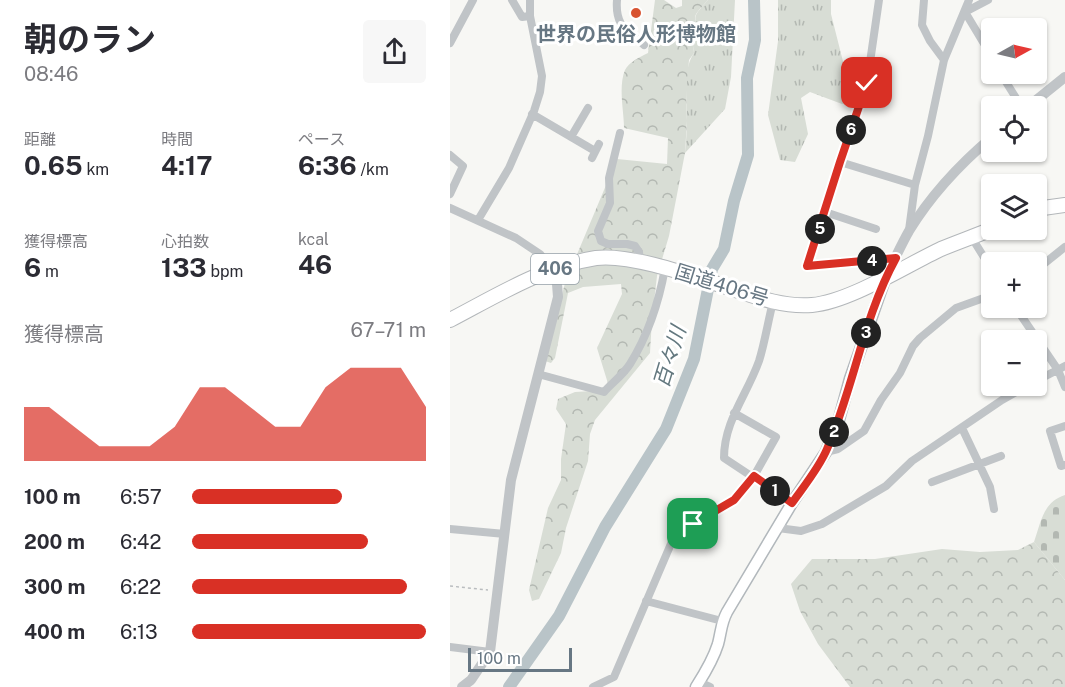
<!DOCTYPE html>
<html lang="ja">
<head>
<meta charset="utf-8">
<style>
	body { margin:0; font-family:"Public Sans","Noto Sans JP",sans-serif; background:#f7f7f7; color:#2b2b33; height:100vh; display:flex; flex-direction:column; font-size:22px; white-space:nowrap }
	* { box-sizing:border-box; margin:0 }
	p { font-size:20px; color:#7c7c81 }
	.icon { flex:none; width:33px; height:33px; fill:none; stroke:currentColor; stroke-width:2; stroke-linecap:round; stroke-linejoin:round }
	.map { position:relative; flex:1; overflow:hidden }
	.drawer { display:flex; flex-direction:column; background:#fff; width:450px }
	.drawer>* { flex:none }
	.needle { width:39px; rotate:82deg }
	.controls { position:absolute; left:531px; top:18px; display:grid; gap:12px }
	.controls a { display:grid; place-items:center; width:66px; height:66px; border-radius:6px; background:#fff; box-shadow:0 2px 4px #0004; font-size:30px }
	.scale { position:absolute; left:18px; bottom:15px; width:104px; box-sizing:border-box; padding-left:6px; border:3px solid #677783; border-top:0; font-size:16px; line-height:21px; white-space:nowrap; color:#677783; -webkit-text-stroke:4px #fff; paint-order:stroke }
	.pin { position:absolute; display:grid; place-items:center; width:51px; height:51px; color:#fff; margin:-26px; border-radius:12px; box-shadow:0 3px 9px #0006 }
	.km { position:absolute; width:30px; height:30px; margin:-15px; border-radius:50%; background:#222; color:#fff; font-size:16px; line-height:30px; text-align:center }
	.round { display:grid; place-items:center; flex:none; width:63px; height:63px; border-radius:6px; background:#f7f7f7 }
	.summary { display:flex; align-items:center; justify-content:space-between; height:102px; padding:0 24px }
	h1 { font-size:33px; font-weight:700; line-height:45px }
	.figures { display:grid; grid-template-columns:repeat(3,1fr); gap:9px; height:102px; padding:6px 24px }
	.figures div { display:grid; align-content:center }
	.figures b { font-size:26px; font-weight:700 }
	.figures small { font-size:16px; font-weight:400 }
	.figures p { font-size:16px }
	.chart { height:168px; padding:12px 24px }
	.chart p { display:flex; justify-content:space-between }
	.chart svg { width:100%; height:108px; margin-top:6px; fill:#d93025; opacity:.7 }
	ul { padding:0 24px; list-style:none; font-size:20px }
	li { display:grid; grid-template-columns:96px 72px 1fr; align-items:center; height:45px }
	li i { height:15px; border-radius:8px; background:#d93025 }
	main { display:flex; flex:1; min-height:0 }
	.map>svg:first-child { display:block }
	.grass { fill:url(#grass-tufts) }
	.forest { fill:url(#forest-crowns) }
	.cemetery { fill:url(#cemetery-stones) }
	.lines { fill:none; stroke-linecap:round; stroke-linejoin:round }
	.river { stroke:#b9c4c8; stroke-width:12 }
	.secondary-casing { stroke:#b2b8bc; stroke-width:13 }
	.trunk-casing { stroke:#b3b7ba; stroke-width:16 }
	.path { stroke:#babdbf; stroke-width:1.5; stroke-dasharray:3 3; stroke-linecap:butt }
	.service { stroke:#c0c4c7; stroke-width:4 }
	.minor { stroke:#c0c4c7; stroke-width:8 }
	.tertiary { stroke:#c0c4c7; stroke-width:10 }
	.secondary { stroke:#fff; stroke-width:10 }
	.trunk { stroke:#fff; stroke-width:14 }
	.route-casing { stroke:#fff; stroke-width:12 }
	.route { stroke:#d93025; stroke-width:8 }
	.poi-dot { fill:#d85432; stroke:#fff; stroke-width:2 }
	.labels { text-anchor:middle; stroke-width:6; stroke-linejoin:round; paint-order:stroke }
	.shield { fill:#fff; stroke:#95a0a8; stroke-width:1.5 }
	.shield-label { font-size:18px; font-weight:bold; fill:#677783 }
	.poi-label { font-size:20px; font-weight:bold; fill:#677783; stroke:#fff }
	.street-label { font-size:20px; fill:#677783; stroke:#fff }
	.water-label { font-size:21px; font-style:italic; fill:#63787f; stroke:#fff }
</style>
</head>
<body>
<main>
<section class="drawer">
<div class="summary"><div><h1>朝のラン</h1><p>08:46</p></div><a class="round"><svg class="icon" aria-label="share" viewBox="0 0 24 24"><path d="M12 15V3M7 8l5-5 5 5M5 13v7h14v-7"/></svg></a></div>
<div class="figures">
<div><p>距離</p><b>0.65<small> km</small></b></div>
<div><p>時間</p><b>4:17</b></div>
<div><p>ペース</p><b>6:36<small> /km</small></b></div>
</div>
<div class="figures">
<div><p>獲得標高</p><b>6<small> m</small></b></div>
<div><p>心拍数</p><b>133<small> bpm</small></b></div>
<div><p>kcal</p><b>46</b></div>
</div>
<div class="chart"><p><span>獲得標高</span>67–71 m</p>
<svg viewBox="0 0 160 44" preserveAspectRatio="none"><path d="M0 44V22L10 22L20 30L30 38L40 38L50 38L60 30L70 14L80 14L90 22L100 30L110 30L120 14L130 6L140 6L150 6L160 22V44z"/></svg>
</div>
<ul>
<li><b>100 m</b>6:57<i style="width:64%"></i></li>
<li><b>200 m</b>6:42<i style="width:75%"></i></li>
<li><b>300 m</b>6:22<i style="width:92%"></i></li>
<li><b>400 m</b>6:13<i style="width:100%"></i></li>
</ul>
</section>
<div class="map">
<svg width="615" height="687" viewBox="0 0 615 687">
	<defs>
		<pattern id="grass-tufts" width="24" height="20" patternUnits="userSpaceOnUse" patternTransform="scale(1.5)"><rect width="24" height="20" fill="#d8ddd5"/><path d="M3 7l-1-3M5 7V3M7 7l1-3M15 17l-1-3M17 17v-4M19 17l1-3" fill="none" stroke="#b3b8b2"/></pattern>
		<pattern id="forest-crowns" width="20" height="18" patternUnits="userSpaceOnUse" patternTransform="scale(1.5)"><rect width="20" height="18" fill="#d8ddd5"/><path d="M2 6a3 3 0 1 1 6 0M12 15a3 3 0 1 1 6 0" fill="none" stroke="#b3b8b2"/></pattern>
		<pattern id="cemetery-stones" width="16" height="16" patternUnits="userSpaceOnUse" patternTransform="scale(1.5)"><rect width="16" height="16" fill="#d8ddd5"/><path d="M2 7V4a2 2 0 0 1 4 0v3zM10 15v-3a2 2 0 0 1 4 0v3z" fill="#b3b8b2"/></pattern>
	</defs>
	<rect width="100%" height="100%" fill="#f7f7f4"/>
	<path class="grass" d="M258,0H285L281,77L275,109L235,153C236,142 237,130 237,119C237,98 232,71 244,53L243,46L250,38C246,14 239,21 258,0Z
		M328,0H381V14L403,101L392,104L360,92L351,98L358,134L345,162L330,160L318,115L328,41Z"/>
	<path class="forest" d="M205,0H214L226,8L232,6V0H258C237,23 247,13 250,38L243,46L244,53L239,60L236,93L237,121L235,153L219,236L207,276L202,319L200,353L145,420L140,434L138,461L116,528L111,553L89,599L82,601L79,590L98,508L111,480V459L116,424L106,409L108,399L125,392L160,390L147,348L172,294L171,284L133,287L118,293L105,358L101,363L95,361L115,283L167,159L217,164L218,138L174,128C174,111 168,87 175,70C179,62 190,57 198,53Z
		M584,542L615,580V687H400L368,644L350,611L341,584L362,559H425L492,549L530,552L568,550Z"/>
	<path class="cemetery" d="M615,495V580L584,542C591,522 593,502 615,495Z"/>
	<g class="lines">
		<path class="river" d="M59,687L109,616L155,527L216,429L244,359L262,269L274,249L284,201L298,155L297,78L305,40L304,0"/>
		<g class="secondary-casing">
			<path id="secondary" d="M246,687C255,673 263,660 268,644C271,633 271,623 277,612L342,503L376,452L388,423L400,379L436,276"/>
		</g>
		<g class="trunk-casing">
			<path id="trunk" d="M586,209L615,205
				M0,320C46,296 94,266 146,258C177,254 231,272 261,282C294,292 328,308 362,305C399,302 455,266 491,249C508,242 525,236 542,229"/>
		</g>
		<path class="path" d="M0,586L38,590"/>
		<path class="service" d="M358,266L443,258"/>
		<path class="minor" d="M62,0L72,17L80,16
			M167,0C165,26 176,29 194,45
			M474,0L472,25L480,41L494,60
			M515,12L542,57
			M515,12L538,0
			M0,43L23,0
			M551,74L571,106
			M82,114L145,151
			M170,133L159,178L160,203L148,231L151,241L158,244H177L185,246L189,252L190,262
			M121,137L138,108
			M0,155L13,166L0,194
			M142,158L149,144
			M390,162L465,185
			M0,208L66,238L90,254L102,270
			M375,212L426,229
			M28,220L59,168L84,111L90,92L92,76L80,16V0
			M459,230L465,185L478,136L494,60L519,0
			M522,238L542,270
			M357,266L390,162L417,83L429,0
			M586,270L615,247
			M323,302C318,321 315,342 309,361C297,395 274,421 274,458L342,503
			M566,308L608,370L615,387
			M88,374L154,392C162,383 173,375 180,364C198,335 209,302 215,268
			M586,381L615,366
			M615,426L600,431L611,466L615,465
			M512,428L540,487L544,509
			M376,452L388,449L414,431L431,400L450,373L463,346L470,338L506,308L542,295
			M482,482L551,456
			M328,528L351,531L372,524L436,486L462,461L552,400L577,386
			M0,529L55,534
			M196,601L272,621
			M0,647L40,652
			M249,682L260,687
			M143,687L164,677L226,532L284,499L304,476L326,437L284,413"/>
		<path class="tertiary" d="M579,106L615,77
			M436,276C444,261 451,245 459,231C481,195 510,164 542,137
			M12,687L21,680L40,652L61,480L108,297L107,284L102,270"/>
		<use href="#secondary" class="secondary"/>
		<use href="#trunk" class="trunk"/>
	</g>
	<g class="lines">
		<g class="route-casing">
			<path id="route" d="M243,524L284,500L304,476L342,503C354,486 369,468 377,449C404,387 413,318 446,258L357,266L390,162L417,83"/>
		</g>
		<use href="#route" class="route"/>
	</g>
	<circle class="poi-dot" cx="186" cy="13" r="6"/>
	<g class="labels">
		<rect class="shield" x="81" y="254" width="48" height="30" rx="4.5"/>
		<g class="shield-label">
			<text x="105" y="275">406</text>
		</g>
		<g class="poi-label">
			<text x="186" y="41">世界の民俗人形博物館</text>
		</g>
		<g class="street-label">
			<text transform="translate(272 285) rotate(17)" y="7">国道406号</text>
		</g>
		<g class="water-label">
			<text transform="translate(220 357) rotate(-73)" y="7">百々川</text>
		</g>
	</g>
</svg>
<div class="controls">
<a><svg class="needle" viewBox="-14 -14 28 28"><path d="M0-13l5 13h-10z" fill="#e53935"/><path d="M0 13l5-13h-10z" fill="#7c7c81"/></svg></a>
<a><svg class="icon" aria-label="locate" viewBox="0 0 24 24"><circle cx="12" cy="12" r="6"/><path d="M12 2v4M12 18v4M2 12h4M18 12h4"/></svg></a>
<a><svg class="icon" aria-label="layers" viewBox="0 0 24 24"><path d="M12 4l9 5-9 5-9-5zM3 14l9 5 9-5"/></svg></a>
<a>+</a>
<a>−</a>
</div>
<div class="scale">100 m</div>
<div class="pin" style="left:243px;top:524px;background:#1e9e55"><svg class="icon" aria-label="arrive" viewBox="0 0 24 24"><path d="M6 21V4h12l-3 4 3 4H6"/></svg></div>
<div class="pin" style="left:417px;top:83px;background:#d93025"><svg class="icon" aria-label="check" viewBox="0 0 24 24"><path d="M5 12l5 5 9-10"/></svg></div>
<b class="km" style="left:325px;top:491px">1</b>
<b class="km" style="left:384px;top:432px">2</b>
<b class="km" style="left:416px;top:333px">3</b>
<b class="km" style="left:422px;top:261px">4</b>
<b class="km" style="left:370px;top:229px">5</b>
<b class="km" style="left:401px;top:130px">6</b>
</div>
</main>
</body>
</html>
